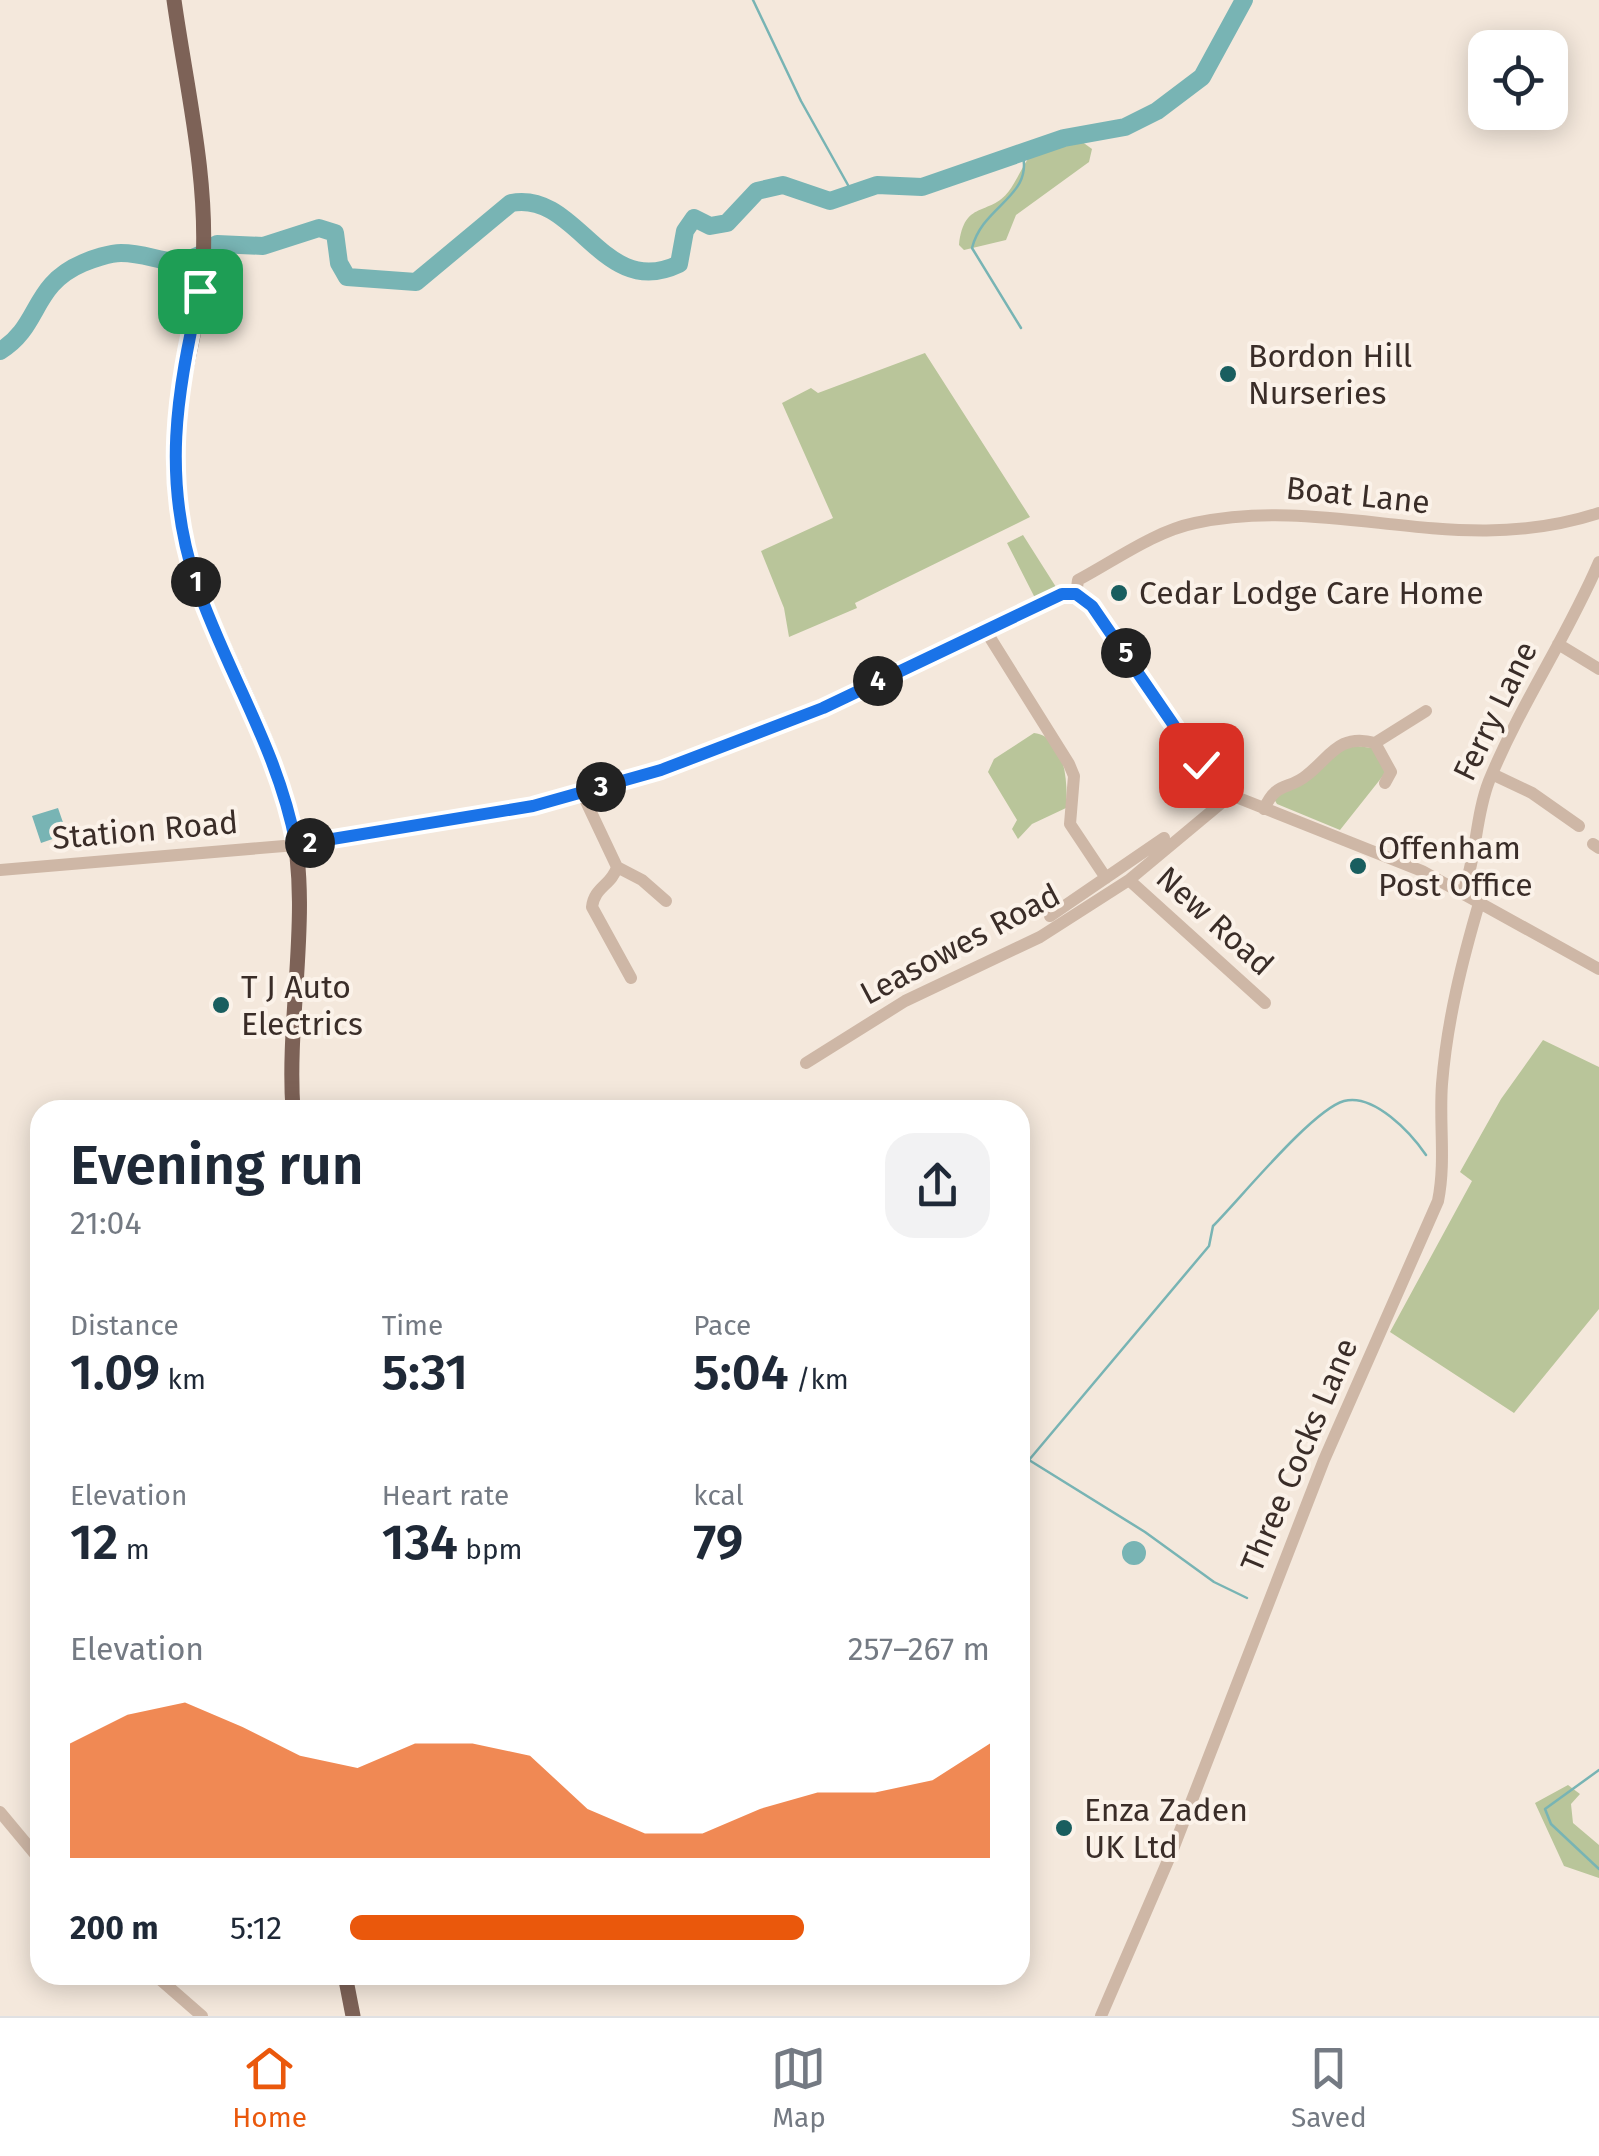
<!DOCTYPE html>
<html lang="en">
<head>
<meta charset="utf-8">
<style>
	body { margin:0; font-family:"Fira Sans",sans-serif; background:#f2f2f3; color:#1f2937; height:100vh; display:flex; flex-direction:column; font-size:38px; white-space:nowrap }
	* { box-sizing:border-box; margin:0 }
	p { font-size:32px; color:#747a83 }
	.icon { flex:none; width:55px; height:55px; fill:none; stroke:currentColor; stroke-width:2; stroke-linecap:round; stroke-linejoin:round }
	.map { position:relative; flex:1; overflow:hidden }
	.drawer { position:absolute; left:30px; top:1100px; width:1000px; height:885px; display:flex; flex-direction:column; background:#fff; border-radius:30px; box-shadow:0 5px 25px #0003 }
	.drawer>* { flex:none }
	.controls { position:absolute; left:1468px; top:30px; display:grid; gap:20px }
	.controls a { display:grid; place-items:center; width:100px; height:100px; border-radius:20px; background:#fff; box-shadow:0 5px 25px #0003; font-size:50px }
	.pin { position:absolute; display:grid; place-items:center; width:85px; height:85px; color:#fff; margin:-42px; border-radius:20px; box-shadow:0 5px 15px #0006 }
	.km { position:absolute; width:50px; height:50px; margin:-25px; border-radius:50%; background:#222; color:#fff; font-size:28px; line-height:50px; text-align:center }
	.round { display:grid; place-items:center; flex:none; width:105px; height:105px; border-radius:30px; background:#f2f2f3 }
	.headline { display:flex; align-items:center; justify-content:space-between; height:170px; padding:0 40px }
	h1 { font-size:55px; font-weight:600; line-height:75px }
	.metrics { display:grid; grid-template-columns:repeat(3,1fr); gap:15px; height:170px; padding:10px 40px }
	.metrics div { display:grid; align-content:center }
	.metrics b { font-size:50px; font-weight:600 }
	.metrics small { font-size:28px; font-weight:400 }
	.metrics p { font-size:28px }
	.chart { height:280px; padding:20px 40px }
	.chart p { display:flex; justify-content:space-between }
	.chart svg { width:100%; height:180px; margin-top:10px; fill:#ea580c; opacity:.7 }
	ul { padding:0 40px; list-style:none; font-size:32px }
	li { display:grid; grid-template-columns:160px 120px 1fr; align-items:center; height:75px }
	li i { height:25px; border-radius:12px; background:#ea580c }
	.tabs { display:flex; justify-content:space-around; align-items:center; height:140px; border-top:2px solid #e0e1e3; background:#fff; font-size:28px; color:#747a83 }
	.tabs a { display:grid; justify-items:center; gap:5px }
	.tabs .on { color:#ea580c }
	.map>svg:first-child { display:block }
	.green { fill:#b9c59a }
	.water { fill:#78b4b4 }
	.lines { fill:none; stroke-linecap:round; stroke-linejoin:round }
	.stream { stroke:#78b4b4; stroke-width:2.5 }
	.river { stroke:#78b4b4; stroke-width:18 }
	.minor { stroke:#ceb7a6; stroke-width:12 }
	.major { stroke:#7d6257; stroke-width:15 }
	.route-casing { stroke:#fff; stroke-width:20 }
	.route { stroke:#1a73e8; stroke-width:12 }
	.poi-dot { fill:#195e5f; stroke:#fbf2e9; stroke-width:4 }
	.labels { text-anchor:middle; stroke-width:8; stroke-linejoin:round; paint-order:stroke }
	.poi-label { font-size:32px; fill:#3a2d28; stroke:#fbf2e9; text-anchor:start }
	.street-label { font-size:32px; fill:#3a2d28; stroke:#fbf2e9 }
</style>
</head>
<body>
<div class="map">
<svg width="1599" height="2016" viewBox="0 0 1599 2016">
	<rect width="100%" height="100%" fill="#f4e8dc"/>
	<path class="green" d="M1081,141L1092,149L1089,162L1016,215L1006,240L964,250L959,245C964,199 989,217 1009,191C1017,180 1022,167 1030,156Z
		M925,353L1030,517L855,603L857,608L789,637L784,608L761,551L833,518L782,403L811,388L818,393Z
		M1023,535L1056,587L1035,598L1007,543Z
		M1034,733C1066,737 1068,784 1066,808L1032,824L1018,839L1012,829L1017,820L988,772L994,759Z
		M1350,745L1372,748L1386,772L1340,830L1277,804L1274,799Z
		M1543,1040L1599,1067V1309L1514,1413L1390,1332L1472,1181L1460,1172L1501,1099Z
		M1568,1785L1580,1794L1571,1804L1573,1823L1599,1845V1878L1564,1866L1535,1803Z"/>
	<path class="water" d="M58,808L67,834L41,843L32,816Z
		M1122 1553a12 12 0 1 1 24 0a12 12 0 1 1-24 0Z"/>
	<g class="lines">
		<path class="stream" d="M753,0L801,101L853,194
			M1021,328L972,248C983,204 1035,197 1022,151
			M1247,1598L1214,1582L1145,1532L1029,1460L1209,1246L1213,1226C1240,1199 1312,1110 1344,1101C1374,1093 1411,1133 1426,1155
			M1599,1770L1545,1809L1551,1824L1599,1869"/>
		<path class="river" d="M0,351C41,326 31,285 83,263C92,259 110,253 121,253C161,253 173,277 217,244L263,246L319,228L335,233L339,263L347,277L416,282L511,203C578,190 602,301 679,264L685,231L694,218L710,226L727,223L757,191L783,185L830,201L877,185L922,187L1064,138L1125,127L1157,111L1202,77L1244,0"/>
		<path class="minor" d="M1076,595L1112,631L1176,731L1231,795L1422,871L1599,969
			M1076,595L1078,580C1114,561 1155,531 1195,523C1336,494 1455,560 1599,513
			M984,628L1069,764L1074,776L1070,824L1106,878
			M1558,644L1599,669
			M1375,743L1426,711
			M1375,743L1391,772L1385,783
			M1492,774L1532,793L1579,826
			M582,793L617,867C612,885 594,887 592,907L631,978
			M1264,809C1277,780 1288,791 1307,775C1330,757 1339,733 1375,743
			M1593,844L1599,848
			M617,867L642,880L666,901
			M0,870L296,845L533,806L661,769L803,717L1044,599L1076,595
			M1129,880L1265,1003
			M1463,892C1477,856 1475,817 1489,781C1520,705 1567,637 1599,562
			M1050,916L1164,838
			M806,1063L905,1001L1040,937L1129,880L1231,795
			M0,1812L40,1860
			M155,1975L202,2016
			M1101,2016L1173,1849L1324,1460L1438,1201C1446,1161 1439,1124 1442,1084C1447,1021 1462,961 1480,900"/>
		<path class="major" d="M174,0C186,86 208,176 203,263C199,348 164,410 177,503C193,614 264,707 290,815C313,910 286,1014 293,1110
			M345,1975L353,2016"/>
	</g>
	<g class="lines">
		<g class="route-casing">
			<path id="route" d="M200,291C176,393 162,480 196,583C227,673 278,749 296,845L533,806L661,770L823,708L1062,594H1076L1092,606L1201,765"/>
		</g>
		<use href="#route" class="route"/>
	</g>
	<g class="poi-dot">
		<circle cx="1228" cy="374" r="10"/>
		<circle cx="1119" cy="593" r="10"/>
		<circle cx="1358" cy="866" r="10"/>
		<circle cx="221" cy="1005" r="10"/>
		<circle cx="1064" cy="1828" r="10"/>
	</g>
	<g class="labels">
		<g class="poi-label">
			<text x="1248" y="367">Bordon Hill<tspan x="1248" dy="37">Nurseries</tspan></text>
			<text x="1139" y="604">Cedar Lodge Care Home</text>
			<text x="1378" y="859">Offenham<tspan x="1378" dy="37">Post Office</tspan></text>
			<text x="241" y="998">T J Auto<tspan x="241" dy="37">Electrics</tspan></text>
			<text x="1084" y="1821">Enza Zaden<tspan x="1084" dy="37">UK Ltd</tspan></text>
		</g>
		<g class="street-label">
			<text transform="translate(1358 495) rotate(6)" y="11">Boat Lane</text>
			<text transform="translate(1495 711) rotate(-64)" y="11">Ferry Lane</text>
			<text transform="translate(145 830) rotate(-5)" y="11">Station Road</text>
			<text transform="translate(1215 921) rotate(42)" y="11">New Road</text>
			<text transform="translate(960 944) rotate(-28)" y="11">Leasowes Road</text>
			<text transform="translate(1299 1455) rotate(-67)" y="11">Three Cocks Lane</text>
		</g>
	</g>
</svg>
<div class="controls">
<a><svg class="icon" aria-label="locate" viewBox="0 0 24 24"><circle cx="12" cy="12" r="6"/><path d="M12 2v4M12 18v4M2 12h4M18 12h4"/></svg></a>
</div>
<div class="pin" style="left:200px;top:291px;background:#1e9e55"><svg class="icon" aria-label="arrive" viewBox="0 0 24 24"><path d="M6 21V4h12l-3 4 3 4H6"/></svg></div>
<div class="pin" style="left:1201px;top:765px;background:#d93025"><svg class="icon" aria-label="check" viewBox="0 0 24 24"><path d="M5 12l5 5 9-10"/></svg></div>
<b class="km" style="left:196px;top:582px">1</b>
<b class="km" style="left:310px;top:843px">2</b>
<b class="km" style="left:601px;top:787px">3</b>
<b class="km" style="left:878px;top:681px">4</b>
<b class="km" style="left:1126px;top:653px">5</b>
<section class="drawer">
<div class="headline"><div><h1>Evening run</h1><p>21:04</p></div><a class="round"><svg class="icon" aria-label="share" viewBox="0 0 24 24"><path d="M12 15V3M7 8l5-5 5 5M5 13v7h14v-7"/></svg></a></div>
<div class="metrics">
<div><p>Distance</p><b>1.09<small> km</small></b></div>
<div><p>Time</p><b>5:31</b></div>
<div><p>Pace</p><b>5:04<small> /km</small></b></div>
</div>
<div class="metrics">
<div><p>Elevation</p><b>12<small> m</small></b></div>
<div><p>Heart rate</p><b>134<small> bpm</small></b></div>
<div><p>kcal</p><b>79</b></div>
</div>
<div class="chart"><p><span>Elevation</span>257–267 m</p>
<svg viewBox="0 0 160 44" preserveAspectRatio="none"><path d="M0 44V16L10 9L20 6L30 12L40 19L50 22L60 16L70 16L80 19L90 32L100 38L110 38L120 32L130 28L140 28L150 25L160 16V44z"/></svg>
</div>
<ul>
<li><b>200 m</b>5:12<i style="width:71%"></i></li>
</ul>
</section>
</div>
<nav class="tabs">
<a class="on"><svg class="icon" aria-label="home" viewBox="0 0 24 24"><path d="M3 11l9-7 9 7M6 9v11h12V9"/></svg>Home</a>
<a><svg class="icon" aria-label="map" viewBox="0 0 24 24"><path d="M3 6l6-2 6 2 6-2v14l-6 2-6-2-6 2zM9 4v14M15 6v14"/></svg>Map</a>
<a><svg class="icon" aria-label="saved" viewBox="0 0 24 24"><path d="M7 4h10v16l-5-4-5 4z"/></svg>Saved</a>
</nav>
</body>
</html>
